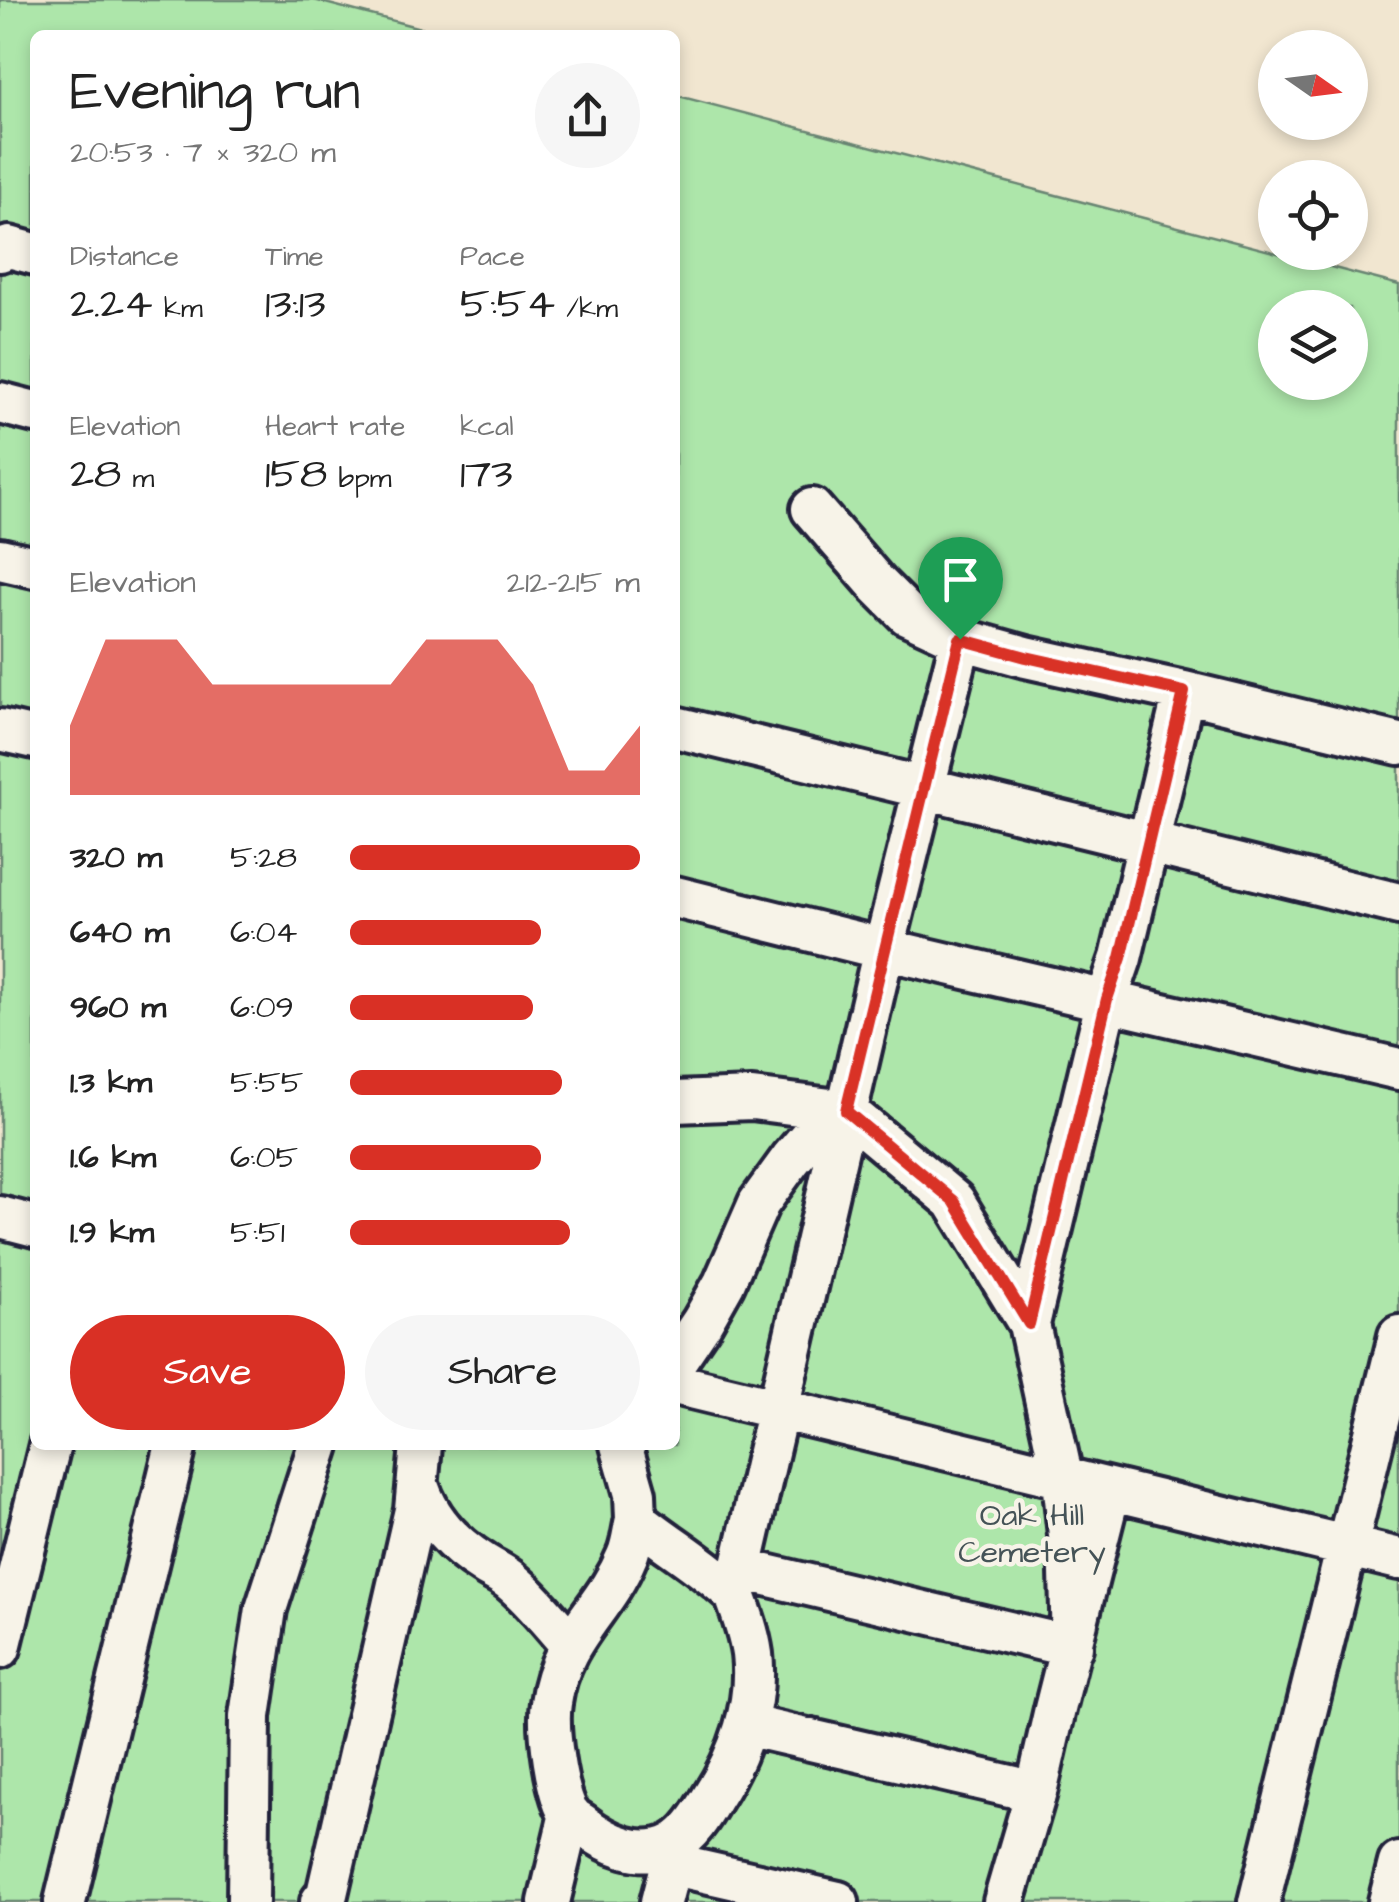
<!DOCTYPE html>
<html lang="en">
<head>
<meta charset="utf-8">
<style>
	body { margin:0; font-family:"Architects Daughter",sans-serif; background:#f6f6f6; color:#222; height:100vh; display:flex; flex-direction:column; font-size:38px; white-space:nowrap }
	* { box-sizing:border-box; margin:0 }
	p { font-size:32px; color:#767676 }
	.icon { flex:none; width:55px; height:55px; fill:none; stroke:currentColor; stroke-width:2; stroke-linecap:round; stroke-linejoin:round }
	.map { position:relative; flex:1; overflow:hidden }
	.details { position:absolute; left:30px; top:30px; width:650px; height:1420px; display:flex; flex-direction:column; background:#fff; border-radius:15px; box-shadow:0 5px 15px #0003 }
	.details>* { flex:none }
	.needle { width:65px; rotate:104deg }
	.tools { position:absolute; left:1258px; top:30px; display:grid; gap:20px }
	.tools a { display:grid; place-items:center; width:110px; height:110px; border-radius:50%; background:#fff; box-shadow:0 5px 15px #0003; font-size:50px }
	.pin { position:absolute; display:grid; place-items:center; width:85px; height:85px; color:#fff; margin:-102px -42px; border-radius:50% 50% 50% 0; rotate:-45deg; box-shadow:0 0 10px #0007 }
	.pin .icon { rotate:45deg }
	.round { display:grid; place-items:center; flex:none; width:105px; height:105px; border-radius:52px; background:#f6f6f6 }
	.headline { display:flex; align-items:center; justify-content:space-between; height:170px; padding:0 40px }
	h1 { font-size:55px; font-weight:600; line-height:75px }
	.metrics { display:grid; grid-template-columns:repeat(3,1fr); gap:15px; height:170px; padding:10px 40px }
	.metrics div { display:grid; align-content:center }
	.metrics b { font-size:42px; font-weight:600 }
	.metrics small { font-size:28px; font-weight:400 }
	.metrics p { font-size:28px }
	.chart { height:280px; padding:20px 40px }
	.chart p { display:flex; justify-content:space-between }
	.chart svg { width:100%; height:180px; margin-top:10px; fill:#d93025; opacity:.7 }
	.cta { display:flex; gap:20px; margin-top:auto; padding:20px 40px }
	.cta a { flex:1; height:115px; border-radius:60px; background:#d93025; color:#fff; font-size:40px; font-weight:600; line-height:115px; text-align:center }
	.cta a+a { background:#f6f6f6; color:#222 }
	ul { padding:0 40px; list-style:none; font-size:32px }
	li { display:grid; grid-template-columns:160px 120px 1fr; align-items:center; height:75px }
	li i { height:25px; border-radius:12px; background:#d93025 }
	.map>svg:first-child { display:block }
	.green { fill:#ade6aa; stroke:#688472; stroke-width:2.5; fill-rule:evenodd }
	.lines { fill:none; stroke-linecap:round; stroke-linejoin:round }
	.minor-casing { stroke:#22223b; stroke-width:48 }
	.minor { stroke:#f7f3e8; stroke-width:40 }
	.route-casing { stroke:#fff; stroke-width:20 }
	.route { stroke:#d93025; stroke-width:12 }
	.labels { text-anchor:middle; stroke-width:9; stroke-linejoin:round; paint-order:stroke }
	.park-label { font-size:32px; fill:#455357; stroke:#f7f3e8 }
</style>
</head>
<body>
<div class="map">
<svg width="1399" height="1902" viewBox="0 0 1399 1902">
	<rect width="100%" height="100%" fill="#f1e6d0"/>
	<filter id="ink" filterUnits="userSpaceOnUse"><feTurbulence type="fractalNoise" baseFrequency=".01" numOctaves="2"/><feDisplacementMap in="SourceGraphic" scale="20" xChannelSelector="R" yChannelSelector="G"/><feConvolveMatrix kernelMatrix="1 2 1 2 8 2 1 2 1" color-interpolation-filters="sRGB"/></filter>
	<g filter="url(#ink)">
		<path class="green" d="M0,0H314L447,35H35V1445H675V95L1399,285V1902H0ZM1275,308H1350V382H1275Z"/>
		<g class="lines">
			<g class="minor-casing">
				<path id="minor" d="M0,251L9,247L35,254
					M0,403L35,412
					M812,509L878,585L907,614L961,639L1026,657L1184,692L1399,744
					M0,559L35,567
					M675,727L1399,904
					M0,730L35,738
					M675,897L884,949L1399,1069
					M675,1102L752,1099L846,1111L954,1201L1029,1324L1063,1480L1069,1535L1072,1647
					M0,1217L35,1226
					M1029,1324L1107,999L1121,958L1184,692
					M675,1362L702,1322L724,1283L759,1203L791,1159L834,1108
					M675,1384L1399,1559
					M621,1445L635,1494L636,1519
					M419,1488C430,1520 455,1546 484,1564C493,1570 503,1574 511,1581C533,1599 551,1623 570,1644
					M741,1569L1072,1647
					M735,1595C705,1566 668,1545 636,1519C633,1531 632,1545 627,1556C604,1612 560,1637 551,1703C547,1727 556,1796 570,1815C573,1819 578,1821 582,1824C607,1844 642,1860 673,1844C690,1835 703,1814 712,1798C739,1756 758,1704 752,1654C749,1633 742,1614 735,1595L884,949L961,639
					M0,1648L50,1445
					M746,1725L1036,1792
					M670,1864L838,1902
					M65,1902L176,1445
					M248,1902L250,1716L266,1609L319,1445
					M321,1902L327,1894L415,1510L421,1445
					M549,1902L570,1814
					M661,1902L676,1843
					M1004,1902L1036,1792L1055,1709L1110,1491
					M1259,1902L1399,1336
					M1389,1902L1399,1863"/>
			</g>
			<use href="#minor" class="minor"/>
		</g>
	</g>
	<g class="lines" filter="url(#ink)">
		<g class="route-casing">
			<path id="route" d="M960,639L1026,657L1184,692L1121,958L1107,999L1029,1324L954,1201L846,1111Z"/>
		</g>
		<use href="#route" class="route"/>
	</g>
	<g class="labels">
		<g class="park-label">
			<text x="1032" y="1525">Oak Hill<tspan x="1032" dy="37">Cemetery</tspan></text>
		</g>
	</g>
</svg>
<div class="tools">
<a><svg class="needle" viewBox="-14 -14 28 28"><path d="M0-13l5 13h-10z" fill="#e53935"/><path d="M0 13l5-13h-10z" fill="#767676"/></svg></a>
<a><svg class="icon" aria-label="locate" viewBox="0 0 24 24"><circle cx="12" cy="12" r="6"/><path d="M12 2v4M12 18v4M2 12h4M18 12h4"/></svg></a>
<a><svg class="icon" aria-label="layers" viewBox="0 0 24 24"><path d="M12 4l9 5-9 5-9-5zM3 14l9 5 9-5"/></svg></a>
</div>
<div class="pin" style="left:960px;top:639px;background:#1e9e55"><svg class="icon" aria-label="arrive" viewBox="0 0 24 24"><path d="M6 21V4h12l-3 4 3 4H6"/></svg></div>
<section class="details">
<div class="headline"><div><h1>Evening run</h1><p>20:53 · 7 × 320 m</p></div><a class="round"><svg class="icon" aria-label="share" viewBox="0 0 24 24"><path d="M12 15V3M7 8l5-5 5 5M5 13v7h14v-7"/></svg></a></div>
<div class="metrics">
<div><p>Distance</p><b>2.24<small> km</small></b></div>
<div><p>Time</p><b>13:13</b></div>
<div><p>Pace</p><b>5:54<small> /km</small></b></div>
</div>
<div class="metrics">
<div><p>Elevation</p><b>28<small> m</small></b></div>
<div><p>Heart rate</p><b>158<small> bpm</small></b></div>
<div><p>kcal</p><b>173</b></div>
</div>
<div class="chart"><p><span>Elevation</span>212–215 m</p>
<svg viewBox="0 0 160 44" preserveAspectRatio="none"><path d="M0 44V27L10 6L20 6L30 6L40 17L50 17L60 17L70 17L80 17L90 17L100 6L110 6L120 6L130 17L140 38L150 38L160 27V44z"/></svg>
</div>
<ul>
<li><b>320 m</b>5:28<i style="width:100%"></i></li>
<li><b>640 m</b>6:04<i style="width:66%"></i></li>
<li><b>960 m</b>6:09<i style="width:63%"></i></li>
<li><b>1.3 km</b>5:55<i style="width:73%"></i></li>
<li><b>1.6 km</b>6:05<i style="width:66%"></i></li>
<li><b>1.9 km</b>5:51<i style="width:76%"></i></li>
</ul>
<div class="cta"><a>Save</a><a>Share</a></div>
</section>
</div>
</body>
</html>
